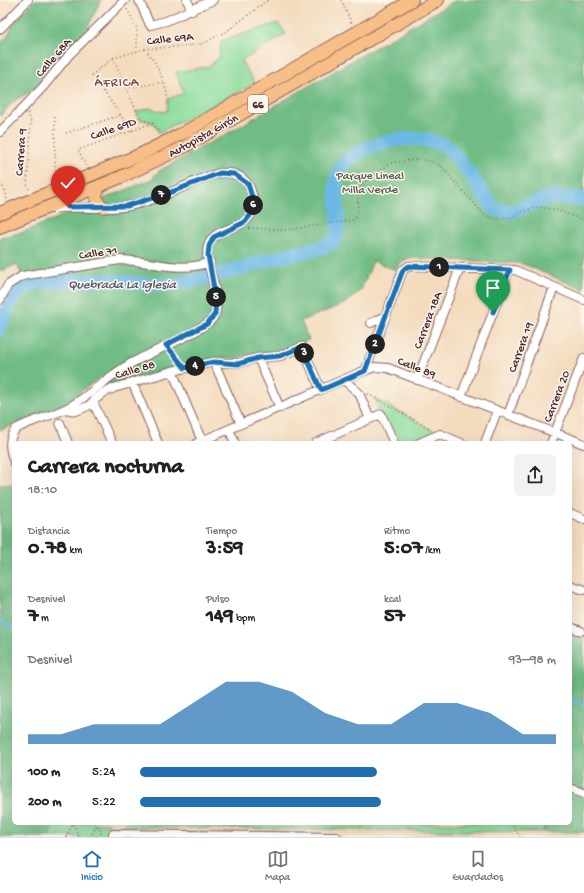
<!DOCTYPE html>
<html lang="es">
<head>
<meta charset="utf-8">
<style>
	body { margin:0; font-family:"Gochi Hand",sans-serif; background:#f2f2f2; color:#202124; height:100vh; display:flex; flex-direction:column; font-size:15px; white-space:nowrap }
	* { box-sizing:border-box; margin:0 }
	p { font-size:13px; color:#757577 }
	.icon { flex:none; width:22px; height:22px; fill:none; stroke:currentColor; stroke-width:2; stroke-linecap:round; stroke-linejoin:round }
	.map { position:relative; flex:1; overflow:hidden }
	.sheet { position:absolute; left:12px; top:441px; width:560px; height:384px; display:flex; flex-direction:column; background:#fff; border-radius:6px; box-shadow:0 4px 16px #0002 }
	.sheet>* { flex:none }
	.pin { position:absolute; display:grid; place-items:center; width:34px; height:34px; color:#fff; margin:-41px -17px; border-radius:50% 50% 50% 0; rotate:-45deg; box-shadow:0 0 4px #0007 }
	.pin .icon { rotate:45deg }
	.km { position:absolute; width:20px; height:20px; margin:-10px; border-radius:50%; background:#222; color:#fff; font-size:11px; line-height:20px; text-align:center }
	.round { display:grid; place-items:center; flex:none; width:42px; height:42px; border-radius:6px; background:#f2f2f2 }
	.summary { display:flex; align-items:center; justify-content:space-between; height:68px; padding:0 16px }
	h1 { font-size:22px; font-weight:700; line-height:30px }
	.figures { display:grid; grid-template-columns:repeat(3,1fr); gap:6px; height:68px; padding:4px 16px }
	.figures div { display:grid; align-content:center }
	.figures b { font-size:20px; font-weight:700 }
	.figures small { font-size:11px; font-weight:400 }
	.figures p { font-size:11px }
	.chart { height:112px; padding:8px 16px }
	.chart p { display:flex; justify-content:space-between }
	.chart svg { width:100%; height:72px; margin-top:4px; fill:#1f6fb2; opacity:.7 }
	ul { padding:0 16px; list-style:none; font-size:13px }
	li { display:grid; grid-template-columns:64px 48px 1fr; align-items:center; height:30px }
	li i { height:10px; border-radius:5px; background:#1f6fb2 }
	.dock { display:flex; justify-content:space-around; align-items:center; height:56px; border-top:1px solid #e0e0e0; background:#fff; font-size:11px; color:#757577 }
	.dock a { display:grid; justify-items:center; gap:2px }
	.dock .active { color:#1f6fb2 }
	.map>svg:first-child { display:block }
	.green { fill:#8bdc9d; stroke:#6a7e64 }
	.forest { fill:#70bc84; stroke:#5d6e58 }
	.lines { fill:none; stroke-linecap:round; stroke-linejoin:round }
	.stream { stroke:#6cb8e5; stroke-width:2.5 }
	.river { stroke:#6cb8e5; stroke-width:14 }
	.minor-casing { stroke:#86615e; stroke-width:10 }
	.highway-casing { stroke:#86615e; stroke-width:14 }
	.path { stroke:#86615e; stroke-width:1.5; stroke-dasharray:1 3; stroke-linecap:butt }
	.minor { stroke:#fff; stroke-width:8 }
	.highway { stroke:#f7be87; stroke-width:12 }
	.route-casing { stroke:#fff; stroke-width:8 }
	.route { stroke:#1f6fb2; stroke-width:5 }
	.labels { text-anchor:middle; stroke-width:3; stroke-linejoin:round; paint-order:stroke }
	.shield { fill:#fbf7ec; stroke:#7f6065; stroke-width:1 }
	.shield-label { font-size:11px; font-weight:bold; fill:#4a1f2b }
	.street-label { font-size:12px; fill:#4a1f2b; stroke:#fbf7ec }
	.park-label { font-size:12px; fill:#5e584d; stroke:#fbf7ec }
	.neighbourhood-label { font-size:13px; letter-spacing:1px; fill:#7d484c; stroke:#fbf7ec }
	.water-label { font-size:13px; font-style:italic; fill:#56556c; stroke:#fbf7ec }
</style>
</head>
<body>
<div class="map">
<svg width="584" height="837" viewBox="0 0 584 837">
	<rect width="100%" height="100%" fill="#fbf7ec"/>
	<filter id="ink" filterUnits="userSpaceOnUse"><feTurbulence type="fractalNoise" baseFrequency=".025" numOctaves="2"/><feDisplacementMap in="SourceGraphic" scale="8" xChannelSelector="R" yChannelSelector="G"/><feConvolveMatrix kernelMatrix="1 2 1 2 8 2 1 2 1" color-interpolation-filters="sRGB"/></filter>
	<filter id="wash" filterUnits="userSpaceOnUse"><feTurbulence type="fractalNoise" baseFrequency=".012" numOctaves="4" result="noise"/><feDisplacementMap in="SourceGraphic" scale="16" xChannelSelector="R" yChannelSelector="G"/><feGaussianBlur stdDeviation="0.9" result="paint"/><feColorMatrix in="noise" values="0 0 0 0 0 0 0 0 0 0 0 0 0 0 0 0 0 1.4 0 .05"/><feComposite in="paint" operator="in"/></filter>
	<g filter="url(#wash)">
		<rect width="100%" height="100%" fill="#f4dbbe"/>
		<path class="green" d="M278,23L286,34L241,61L255,83L221,102L159,132L153,123L140,119L136,112L150,108L162,112L167,111L168,99L184,93L176,72L207,67L219,58L221,41Z
			M374,398L436,432L412,443H394Z
			M54,823H109V837H50Z
			M125,823H544V832L125,827Z"/>
		<path class="forest" d="M35,0H101L85,33L63,55L34,89L14,101L0,116V43L8,36L15,20Z
			M456,0H584V290L526,265L517,263L409,258L399,263L396,270L373,261L361,290L346,303L301,321L309,340L281,351L253,353L236,358H218L188,364L108,385L102,376L64,404L0,430V313L9,290L24,281L17,264L0,272V237L23,232L152,179L159,171L242,125Z
			M0,484H12L14,488V823H54L50,837H0Z
			M570,630L584,636V832H544V823H570Z"/>
		<g class="lines">
			<path class="stream" d="M0,620L14,630
				M570,699L584,705"/>
			<path class="river" d="M0,330C5,316 9,298 22,289C37,279 98,280 117,281C132,282 149,286 164,285C206,282 247,265 287,255C301,251 322,251 333,242C344,233 334,194 336,180C342,143 422,127 448,148C461,159 481,191 492,206C510,221 531,201 550,198C562,197 572,199 584,199"/>
		</g>
	</g>
	<g filter="url(#ink)">
		<g class="lines">
			<g class="minor-casing">
				<path id="minor" d="M139,0L150,25L166,21L213,0
					M187,0L192,11
					M0,29L28,0
					M0,132L43,87L69,55L125,0
					M0,300L8,285L22,276L120,260C151,260 179,274 210,262
					M371,323L386,316
					M258,358L280,408
					M214,362L241,424
					M172,371L202,441
					M365,371L403,270L409,266L515,270L584,300
					M344,380L359,393L370,419
					M417,380L460,268
					M132,382L158,443
					M461,397L509,270
					M93,402L112,443
					M65,409L76,411L88,406L103,393L114,388L172,371L209,363H238L258,358L280,356L302,347L321,390
					M508,415L554,287
					M60,423L68,443
					M229,429L235,443
					M197,443L361,372L375,367L388,368L584,444
					M316,443L381,414L394,443
					M419,443L440,434L461,443
					M485,443L497,411
					M551,443L584,358
					M14,462C10,451 7,439 16,429C33,419 54,416 71,406C92,394 109,375 130,364C147,354 203,331 212,319C228,297 197,259 211,240C221,226 243,230 251,214C255,206 253,195 250,188C234,157 196,182 174,191C160,197 144,203 128,206C104,211 78,205 53,209
					M570,513L584,519
					M570,585L584,590
					M570,627L581,631
					M570,788L584,793
					M113,834L337,837"/>
			</g>
			<g class="highway-casing">
				<path id="highway" d="M101,185C93,193 95,203 104,207
					M0,213L139,155L185,132L412,0
					M0,227L121,177L184,147L438,0"/>
			</g>
			<path class="path" d="M341,0L352,24
				M127,9L137,29V51
				M145,49C158,65 164,79 168,99
				M113,58L140,119L153,123L160,134
				M126,88L164,82
				M28,113L31,122L27,184L29,190
				M55,117V169L59,177
				M132,131L92,75L113,58L145,49L196,45L206,42L227,31L268,0
				M66,133L121,115
				M86,166L78,150L153,123
				M0,184L5,190L7,199
				M249,228L286,230L353,220L358,215V192L362,184L390,163L420,159L433,162L441,166L484,215L496,219L511,218L522,212L537,207L553,209L584,220
				M171,351L180,362
				M368,394L431,429
				M95,823L101,831V837
				M511,823L520,837
				M73,824L79,837
				M66,837L73,823
				M90,837L97,825"/>
			<use href="#minor" class="minor"/>
			<use href="#highway" class="highway"/>
		</g>
	</g>
	<g class="lines" filter="url(#ink)">
		<g class="route-casing">
			<path id="route" d="M68,207L127,206L174,191L220,173L234,174L248,184L253,200L252,213L245,222L214,237L209,246L208,255L216,300L215,314L207,324L166,345L185,368L214,362L238,364L258,358L280,356L302,347L321,390L365,371L403,270L409,266L510,270L493,312"/>
		</g>
		<use href="#route" class="route"/>
	</g>
	<g class="labels">
		<rect class="shield" x="248" y="95" width="20" height="18" rx="3"/>
		<g class="shield-label">
			<text x="258" y="108">66</text>
		</g>
		<g class="street-label">
			<text transform="translate(170 38) rotate(-6)" y="4">Calle 69A</text>
			<text transform="translate(53 57) rotate(-49)" y="4">Calle 68A</text>
			<text transform="translate(113 128) rotate(-19)" y="4">Calle 69D</text>
			<text transform="translate(203 135) rotate(-29)" y="4">Autopista Girón</text>
			<text transform="translate(20 152) rotate(-86)" y="4">Carrera 9</text>
			<text transform="translate(98 252) rotate(-8)" y="4">Calle 71</text>
			<text transform="translate(427 320) rotate(-69)" y="4">Carrera 18A</text>
			<text transform="translate(520 347) rotate(-70)" y="4">Carrera 19</text>
			<text transform="translate(417 367) rotate(22)" y="4">Calle 89</text>
			<text transform="translate(135 369) rotate(-16)" y="4">Calle 88</text>
			<text transform="translate(556 396) rotate(-69)" y="4">Carrera 20</text>
		</g>
		<g class="park-label">
			<text x="370" y="179">Parque Lineal<tspan x="370" dy="14">Milla Verde</tspan></text>
		</g>
		<g class="neighbourhood-label">
			<text x="117" y="86">ÁFRICA</text>
		</g>
		<g class="water-label">
			<text x="122" y="288">Quebrada La Iglesia</text>
		</g>
	</g>
</svg>
<div class="pin" style="left:493px;top:312px;background:#1e9e55"><svg class="icon" aria-label="arrive" viewBox="0 0 24 24"><path d="M6 21V4h12l-3 4 3 4H6"/></svg></div>
<div class="pin" style="left:68px;top:207px;background:#d93025"><svg class="icon" aria-label="check" viewBox="0 0 24 24"><path d="M5 12l5 5 9-10"/></svg></div>
<b class="km" style="left:439px;top:267px">1</b>
<b class="km" style="left:375px;top:344px">2</b>
<b class="km" style="left:304px;top:353px">3</b>
<b class="km" style="left:195px;top:366px">4</b>
<b class="km" style="left:216px;top:297px">5</b>
<b class="km" style="left:253px;top:205px">6</b>
<b class="km" style="left:161px;top:195px">7</b>
<section class="sheet">
<div class="summary"><div><h1>Carrera nocturna</h1><p>18:10</p></div><a class="round"><svg class="icon" aria-label="share" viewBox="0 0 24 24"><path d="M12 15V3M7 8l5-5 5 5M5 13v7h14v-7"/></svg></a></div>
<div class="figures">
<div><p>Distancia</p><b>0.78<small> km</small></b></div>
<div><p>Tiempo</p><b>3:59</b></div>
<div><p>Ritmo</p><b>5:07<small> /km</small></b></div>
</div>
<div class="figures">
<div><p>Desnivel</p><b>7<small> m</small></b></div>
<div><p>Pulso</p><b>149<small> bpm</small></b></div>
<div><p>kcal</p><b>57</b></div>
</div>
<div class="chart"><p><span>Desnivel</span>93–98 m</p>
<svg viewBox="0 0 160 44" preserveAspectRatio="none"><path d="M0 44V38L10 38L20 32L30 32L40 32L50 19L60 6L70 6L80 12L90 25L100 32L110 32L120 19L130 19L140 25L150 38L160 38V44z"/></svg>
</div>
<ul>
<li><b>100 m</b>5:24<i style="width:57%"></i></li>
<li><b>200 m</b>5:22<i style="width:58%"></i></li>
</ul>
</section>
</div>
<nav class="dock">
<a class="active"><svg class="icon" aria-label="home" viewBox="0 0 24 24"><path d="M3 11l9-7 9 7M6 9v11h12V9"/></svg>Inicio</a>
<a><svg class="icon" aria-label="map" viewBox="0 0 24 24"><path d="M3 6l6-2 6 2 6-2v14l-6 2-6-2-6 2zM9 4v14M15 6v14"/></svg>Mapa</a>
<a><svg class="icon" aria-label="saved" viewBox="0 0 24 24"><path d="M7 4h10v16l-5-4-5 4z"/></svg>Guardados</a>
</nav>
</body>
</html>
